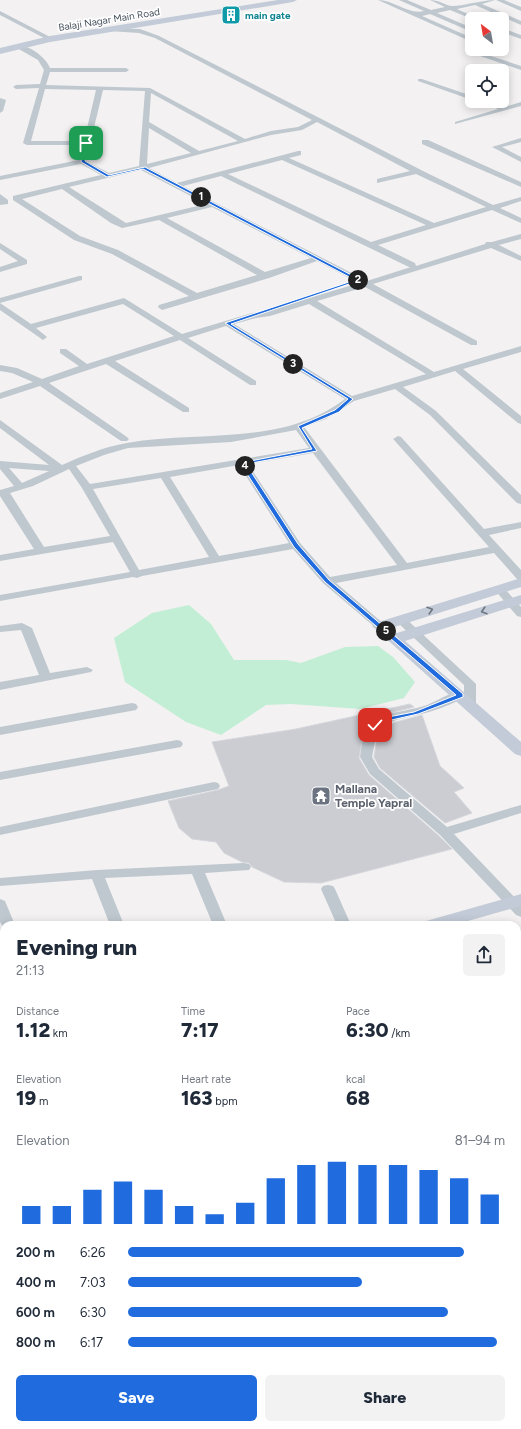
<!DOCTYPE html>
<html lang="en">
<head>
<meta charset="utf-8">
<style>
	body { margin:0; font-family:Figtree,sans-serif; background:#f2f2f3; color:#1f2937; height:100vh; display:flex; flex-direction:column; font-size:15px; white-space:nowrap }
	* { box-sizing:border-box; margin:0 }
	p { font-size:13px; color:#747a83 }
	.icon { flex:none; width:22px; height:22px; fill:none; stroke:currentColor; stroke-width:2; stroke-linecap:round; stroke-linejoin:round }
	.map { position:relative; flex:1; overflow:hidden }
	.drawer { position:absolute; left:0px; top:921px; width:521px; height:508px; display:flex; flex-direction:column; background:#fff; border-radius:12px 12px 0 0; box-shadow:0 2px 10px #0003 }
	.drawer>* { flex:none }
	.needle { width:26px; rotate:329deg }
	.controls { position:absolute; left:465px; top:12px; display:grid; gap:8px }
	.controls a { display:grid; place-items:center; width:44px; height:44px; border-radius:6px; background:#fff; box-shadow:0 2px 10px #0003; font-size:20px }
	.pin { position:absolute; display:grid; place-items:center; width:34px; height:34px; color:#fff; margin:-17px; border-radius:8px; box-shadow:0 2px 6px #0006 }
	.km { position:absolute; width:20px; height:20px; margin:-10px; border-radius:50%; background:#222; color:#fff; font-size:11px; line-height:20px; text-align:center }
	.round { display:grid; place-items:center; flex:none; width:42px; height:42px; border-radius:6px; background:#f2f2f3 }
	.summary { display:flex; align-items:center; justify-content:space-between; height:68px; padding:0 16px }
	h1 { font-size:22px; font-weight:800; line-height:30px }
	.metrics { display:grid; grid-template-columns:repeat(3,1fr); gap:6px; height:68px; padding:4px 16px }
	.metrics div { display:grid; align-content:center }
	.metrics b { font-size:20px; font-weight:800 }
	.metrics small { font-size:11px; font-weight:400 }
	.metrics p { font-size:11px }
	.chart { height:112px; padding:8px 16px }
	.chart p { display:flex; justify-content:space-between }
	.chart svg { width:100%; height:72px; margin-top:4px; stroke:#206cde; stroke-width:6 }
	.primary-button { display:flex; gap:8px; margin-top:auto; padding:8px 16px }
	.primary-button a { flex:1; height:46px; border-radius:6px; background:#206cde; color:#fff; font-size:16px; font-weight:800; line-height:46px; text-align:center }
	.primary-button a+a { background:#f2f2f3; color:#1f2937 }
	ul { padding:0 16px; list-style:none; font-size:13px }
	li { display:grid; grid-template-columns:64px 48px 1fr; align-items:center; height:30px }
	li i { height:10px; border-radius:5px; background:#206cde }
	.map>svg:first-child { display:block }
	.green { fill:#c2eed5 }
	.building { fill:#cbcdd3; stroke:#d5d7dc }
	.lines { fill:none; stroke-linecap:round; stroke-linejoin:round }
	.street { fill:#bfc8cf; fill-rule:evenodd }
	.secondary { fill:#c2cbd7; fill-rule:evenodd }
	.oneway { stroke:#6d7782 }
	.route { fill:#206cde; stroke:#fff }
	.labels { text-anchor:middle; stroke-width:3.5; stroke-linejoin:round; paint-order:stroke }
	.far-culture-label { font-size:10px; font-weight:bold; fill:#0d838f; stroke:#fff; text-anchor:start }
	.far-street-label { font-size:10px; fill:#49535e; stroke:#fff }
	.worship-label { font-size:12px; font-weight:bold; fill:#5b616d; stroke:#fff; text-anchor:start }
</style>
</head>
<body>
<div class="map">
<svg width="521" height="1429" viewBox="0 0 521 1429">
	<rect width="100%" height="100%" fill="#f3f1f1"/>
	<path class="green" d="M189,605L211,624L234,660H286L301,663L345,647L378,646L393,657L415,682L404,698L360,709L291,704L266,705L221,735L186,722L125,682L114,638L152,613Z
		M521,1115V1232L517,1234V1117Z"/>
	<path class="building" d="M410,704L414,707L382,715L370,721L363,733L359,758L369,775L439,836L452,849L321,883L284,882L252,867L249,863L242,862L224,853L216,842L192,839L179,828L168,801L218,790L229,786L212,742L296,729Z
		M422,715L440,766L464,788L454,792L472,813L445,823L380,768L374,757L378,732L382,728L396,722Z"/>
	<g class="lines">
		<path class="street" d="M378,0C394,0 408,15 424,11L399,0H407L431,10L445,7L430,0C438,0 443,4 451,6C458,7 483,0 495,0L482,4L521,21V25L475,5L457,9L479,19H472L450,10L437,13L472,28V32L430,14L422,16L472,38V42Z
			M496,0H504L521,7V11Z
			M0,11L52,38L53,39L48,40L0,15Z
			M111,28L140,29L159,36L427,173L493,205L521,197V201L500,208L521,218V223L492,210L378,245L415,263L416,266L485,244L486,242H492L521,234V239L499,245L521,256V261L491,248L373,284L477,341V345H471L365,287L317,301L434,372L521,346V352L463,369L521,416V424L518,423L455,371L403,387L436,411L521,495V504L517,503L430,415L395,389L354,401L326,419L304,427L407,563L489,547L395,441L393,439L398,436L401,437L484,529L521,522V528L489,535L521,570V580L517,579L494,553L336,583L384,624L386,626L384,628H376L323,583L293,549L142,576L137,578L133,577L0,601V595L130,572L113,542L0,561V555L34,549L0,496V490L14,486L0,469V461L49,465L0,428V420L62,465C82,456 104,447 127,443C199,430 282,447 345,399L226,326L188,338L256,381V385H250L180,340L115,361L189,408V412H183L106,364L49,383L127,437L129,439L127,441H121L40,386L0,399V393L33,382L12,373L0,371V365L17,368L42,379L79,366L60,353V349H66L87,364L174,336L123,304L36,328L47,337L43,340L0,310V298L79,276H82V280L0,303L31,324L124,298L182,334L252,313L266,311L359,283L317,261L269,278L162,310L158,307L159,305L189,296L112,254L74,240L13,200V196L101,175L81,164L0,180V176L79,160L82,145H27L23,143L39,88L16,89L13,87L16,85L40,84L44,70L38,60L17,48V46C28,44 46,57 50,68H126L129,70L126,72H50L46,85L150,88L245,139L271,131L298,127L312,120L155,38L139,33L109,31V29ZM45,89L96,90L84,141H31ZM103,90L145,91L139,166L109,173L86,161ZM151,93L238,141L199,151L149,122ZM317,122L410,171L377,179V183L416,174L486,207L434,223L289,158L301,155V151H298L177,183L149,168L271,135L302,130ZM149,128L191,153L147,164ZM282,160L426,225L371,242L228,174ZM141,170L206,204L126,223L69,187ZM221,176L409,267H411L367,281L183,186ZM62,189L111,223L122,228L159,220L257,275L197,293L118,250L80,236L22,199ZM212,207L311,258L265,272L167,218ZM309,304L426,374L352,396L234,324L256,318L270,316ZM296,430L309,448L90,484L76,466L104,455L128,448L231,442ZM313,453L397,565L330,577L300,543L248,464ZM239,465L289,543L219,556L170,477ZM9,468L49,471L22,483ZM69,469L82,488L110,536L44,547L10,493L33,486ZM161,478L209,557L139,570L93,489Z
			M502,28L521,35V39L502,32Z
			M482,53L521,66V70L480,56V54Z
			M418,79H422L472,96V100L418,81Z
			M0,98L6,100L3,111L0,113Z
			M478,101H488L505,107L521,102V106L455,124V122L498,109Z
			M521,138V142L502,147L521,157V162L492,147Z
			M422,140H428L521,182V187L422,144Z
			M0,194L8,200V204L0,205Z
			M0,243L27,260V264L0,272V267L18,261L0,249Z
			M499,586L503,587L521,607V617L517,616L494,589Z
			M400,616L404,617L474,682L476,684V704L470,708L466,707L464,698C455,702 445,707 435,710C421,716 386,718 377,731L372,757L379,769L447,827L521,805V813L454,834L521,904V917L516,915L440,835L370,774L360,757C362,746 362,730 371,722C383,712 411,711 427,705C438,701 452,690 464,692V685L396,621L394,619Z
			M22,623L32,628L50,673L87,667L93,670L91,672L0,690V682L39,675L21,630L0,632V626Z
			M132,703L136,704L138,707L136,710L0,735V727Z
			M177,740L181,741L183,744L181,747L0,780V772Z
			M214,782L218,783L220,786L218,789L0,835V827Z
			M244,863L249,864L251,867L249,870L205,873L227,925H213L192,874L105,878L124,925H110L92,879L0,886V878L97,870Z
			M328,885L333,886L335,889L351,925H337L321,889L323,886Z
			M0,899L5,901L15,925H4V929L0,922Z
			M4,988V998L0,999V989Z
			M517,1058L521,1059V1072L517,1071Z
			M521,1099V1111L517,1113V1101Z
			M4,1209V1221L0,1222V1210Z
			M521,1236V1250L517,1252V1238Z
			M4,1268V1282L1,1283H4V1311L0,1310V1269Z
			M4,1328V1342L0,1343V1329Z
			M521,1400V1416L517,1418V1402Z
			M103,1425H126L124,1429H101Z
			M318,1425H336L334,1429H316Z
			M353,1425H380L378,1429H351Z"/>
		<path class="secondary" d="M278,0H297L293,2L50,42L0,54V48L50,36Z
			M521,578V587L391,628L397,633L521,595V604L405,641L521,742V756L515,754L372,626L375,623Z
			M521,894V906L454,925H423L426,921Z
			M4,1418V1425H25L23,1429H0V1423Z
			M382,1425H416L418,1429H384Z"/>
	</g>
	<defs><path id="oneway-chevron" d="M-2-3.5L2.5 0L-2 3.5" fill="none" stroke-width="1.6" stroke-linecap="round" stroke-linejoin="round"/></defs>
	<g class="oneway">
		<use href="#oneway-chevron" transform="translate(430 610) rotate(-17)"/>
		<use href="#oneway-chevron" transform="translate(484 611) rotate(163)"/>
	</g>
	<path class="route" d="M88,142L85,161L109,175L145,167L361,280L231,324L353,399L339,412L302,428L317,451L246,464L298,544L329,580L463,694V697L418,714L387,721L377,727H372V724L383,718L414,712L456,695L325,582L294,547L240,463L312,449L298,426L335,410L348,399L225,323L355,280L143,169L107,177L81,162L84,143Z"/>
	<defs>
		<g id="building-square" transform="scale(1)"><rect x="-9" y="-9" width="18" height="18" rx="4" fill="#0f9aa8" stroke="#fff"/><path d="M-4-6H4V6H1V3H-1V6H-4ZM-2.5-4.3h1.7v1.8h-1.7ZM.8-4.3h1.7v1.8H.8ZM-2.5-1h1.7V.8h-1.7ZM.8-1h1.7V.8H.8Z" fill="#fff"/></g>
		<g id="temple-square" transform="scale(1)"><rect x="-9" y="-9" width="18" height="18" rx="4" fill="#6b7280" stroke="#fff"/><path d="M0-6L5-2H3V0L6.5 2.5H4V6H1.5V3h-3V6H-4V2.5H-6.5L-3 0V-2H-5Z" fill="#fff"/></g>
	</defs>
	<g fill-rule="evenodd">
		<use href="#building-square" x="231" y="15"/>
		<use href="#temple-square" x="321" y="796"/>
	</g>
	<g class="labels">
		<g class="far-culture-label">
			<text x="245" y="19">main gate</text>
		</g>
		<g class="far-street-label">
			<text transform="translate(109 19) rotate(-9)" y="4">Balaji Nagar Main Road</text>
		</g>
		<g class="worship-label">
			<text x="335" y="793">Mallana<tspan x="335" dy="14">Temple Yapral</tspan></text>
		</g>
	</g>
</svg>
<div class="controls">
<a><svg class="needle" viewBox="-14 -14 28 28"><path d="M0-13l5 13h-10z" fill="#e53935"/><path d="M0 13l5-13h-10z" fill="#747a83"/></svg></a>
<a><svg class="icon" aria-label="locate" viewBox="0 0 24 24"><circle cx="12" cy="12" r="6"/><path d="M12 2v4M12 18v4M2 12h4M18 12h4"/></svg></a>
</div>
<div class="pin" style="left:86px;top:143px;background:#1e9e55"><svg class="icon" aria-label="arrive" viewBox="0 0 24 24"><path d="M6 21V4h12l-3 4 3 4H6"/></svg></div>
<div class="pin" style="left:375px;top:725px;background:#d93025"><svg class="icon" aria-label="check" viewBox="0 0 24 24"><path d="M5 12l5 5 9-10"/></svg></div>
<b class="km" style="left:201px;top:197px">1</b>
<b class="km" style="left:358px;top:280px">2</b>
<b class="km" style="left:293px;top:364px">3</b>
<b class="km" style="left:245px;top:466px">4</b>
<b class="km" style="left:386px;top:631px">5</b>
<section class="drawer">
<div class="summary"><div><h1>Evening run</h1><p>21:13</p></div><a class="round"><svg class="icon" aria-label="share" viewBox="0 0 24 24"><path d="M12 15V3M7 8l5-5 5 5M5 13v7h14v-7"/></svg></a></div>
<div class="metrics">
<div><p>Distance</p><b>1.12<small> km</small></b></div>
<div><p>Time</p><b>7:17</b></div>
<div><p>Pace</p><b>6:30<small> /km</small></b></div>
</div>
<div class="metrics">
<div><p>Elevation</p><b>19<small> m</small></b></div>
<div><p>Heart rate</p><b>163<small> bpm</small></b></div>
<div><p>kcal</p><b>68</b></div>
</div>
<div class="chart"><p><span>Elevation</span>81–94 m</p>
<svg viewBox="0 0 160 44" preserveAspectRatio="none"><path d="M5 44V33M15 44V33M25 44V23M35 44V18M45 44V23M55 44V33M65 44V38M75 44V31M85 44V16M95 44V8M105 44V6M115 44V8M125 44V8M135 44V11M145 44V16M155 44V26"/></svg>
</div>
<ul>
<li><b>200 m</b>6:26<i style="width:89%"></i></li>
<li><b>400 m</b>7:03<i style="width:62%"></i></li>
<li><b>600 m</b>6:30<i style="width:85%"></i></li>
<li><b>800 m</b>6:17<i style="width:98%"></i></li>
</ul>
<div class="primary-button"><a>Save</a><a>Share</a></div>
</section>
</div>
</body>
</html>
